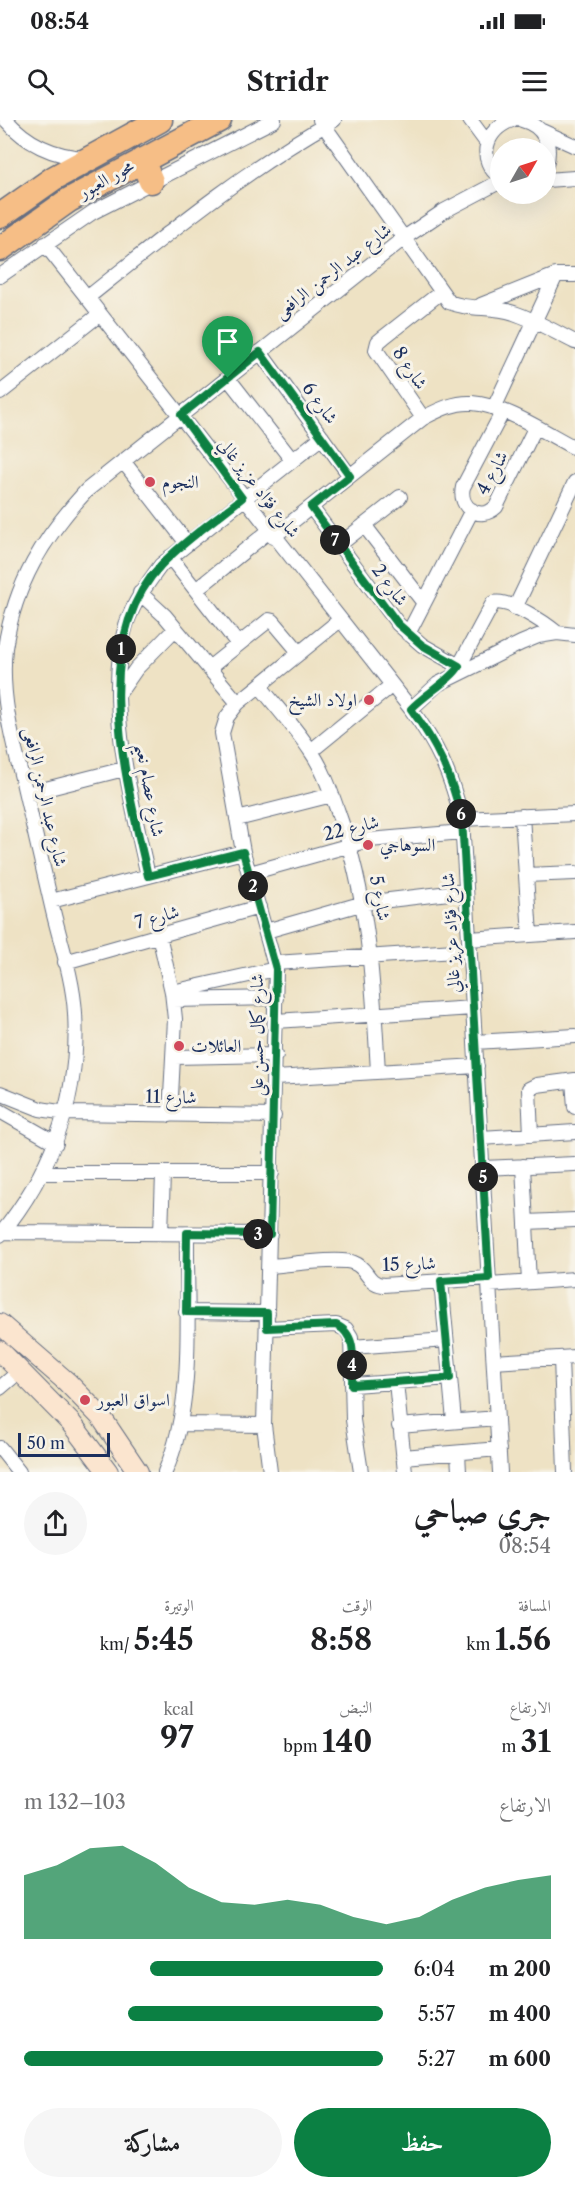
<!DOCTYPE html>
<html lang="ar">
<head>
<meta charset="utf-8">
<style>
	body { margin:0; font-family:"Libre Caslon Text",Amiri,serif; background:#f6f6f6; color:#202124; direction:rtl; height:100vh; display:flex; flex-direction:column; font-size:22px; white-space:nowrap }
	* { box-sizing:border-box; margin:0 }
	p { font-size:20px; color:#757577 }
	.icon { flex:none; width:33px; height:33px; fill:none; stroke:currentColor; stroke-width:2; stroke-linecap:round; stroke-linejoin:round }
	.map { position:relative; height:1352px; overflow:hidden; direction:ltr }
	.panel { display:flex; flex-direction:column; background:#fff; flex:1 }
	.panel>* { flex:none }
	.needle { width:39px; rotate:51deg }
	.controls { position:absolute; left:490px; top:18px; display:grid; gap:12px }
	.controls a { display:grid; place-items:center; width:66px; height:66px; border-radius:50%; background:#fff; box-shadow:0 6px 24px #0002; font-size:30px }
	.scale { position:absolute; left:18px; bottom:15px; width:92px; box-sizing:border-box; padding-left:6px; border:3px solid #1b2f5e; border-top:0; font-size:16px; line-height:21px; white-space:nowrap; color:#1b2f5e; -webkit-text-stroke:4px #f7f3e8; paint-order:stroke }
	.pin { position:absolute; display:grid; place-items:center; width:51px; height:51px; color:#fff; margin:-62px -26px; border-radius:50% 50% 50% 0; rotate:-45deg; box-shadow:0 0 6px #0007 }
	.pin .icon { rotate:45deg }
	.km { position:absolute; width:30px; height:30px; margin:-15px; border-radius:50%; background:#222; color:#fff; font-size:16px; line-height:30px; text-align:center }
	.round { display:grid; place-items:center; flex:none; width:63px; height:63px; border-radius:32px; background:#f6f6f6 }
	.head { display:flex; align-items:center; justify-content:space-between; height:102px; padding:0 24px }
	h1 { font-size:33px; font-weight:800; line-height:45px }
	.figures { display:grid; grid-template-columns:repeat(3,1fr); gap:9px; height:102px; padding:6px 24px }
	.figures div { display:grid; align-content:center }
	.figures b { font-size:30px; font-weight:800 }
	.figures small { font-size:16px; font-weight:400 }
	.figures p { font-size:16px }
	.chart { height:168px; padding:12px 24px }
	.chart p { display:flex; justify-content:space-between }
	.chart svg { width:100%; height:108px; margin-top:6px; fill:#0b8043; opacity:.7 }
	.button { display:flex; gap:12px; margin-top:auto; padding:12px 24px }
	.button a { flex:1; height:69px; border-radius:36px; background:#0b8043; color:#fff; font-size:24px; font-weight:800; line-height:69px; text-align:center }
	.button a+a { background:#f6f6f6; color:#202124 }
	ul { padding:0 24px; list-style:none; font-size:20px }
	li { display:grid; grid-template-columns:96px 72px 1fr; align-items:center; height:45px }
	li i { height:15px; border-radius:8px; background:#0b8043 }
	.status { display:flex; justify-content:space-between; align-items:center; height:42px; padding:0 30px; background:#fff; direction:ltr }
	.status svg { height:16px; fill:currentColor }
	header { display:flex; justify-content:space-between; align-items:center; height:78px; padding:0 24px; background:#fff; font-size:27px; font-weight:800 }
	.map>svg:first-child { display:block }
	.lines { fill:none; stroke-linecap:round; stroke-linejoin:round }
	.street-casing { stroke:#656e82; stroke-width:16 }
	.secondary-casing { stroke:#656e82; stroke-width:22 }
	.highway-casing { stroke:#656e82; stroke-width:27 }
	.street { stroke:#fff; stroke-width:14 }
	.secondary { stroke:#fbe5cf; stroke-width:20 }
	.highway { stroke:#f6be86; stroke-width:24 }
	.route-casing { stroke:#fff; stroke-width:12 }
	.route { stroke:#0b8043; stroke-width:8 }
	.poi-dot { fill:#d1495b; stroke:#f7f3e8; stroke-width:2 }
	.labels { text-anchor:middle; stroke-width:6; stroke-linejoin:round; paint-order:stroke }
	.street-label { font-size:18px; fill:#1b2f5e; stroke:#f7f3e8 }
	.poi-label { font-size:18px; fill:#1b2f5e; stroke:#f7f3e8; text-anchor:start }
</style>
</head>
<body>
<div class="status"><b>08:54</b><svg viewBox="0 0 49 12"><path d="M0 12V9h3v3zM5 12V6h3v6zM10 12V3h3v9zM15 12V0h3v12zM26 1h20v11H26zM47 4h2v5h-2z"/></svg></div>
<header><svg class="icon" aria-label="menu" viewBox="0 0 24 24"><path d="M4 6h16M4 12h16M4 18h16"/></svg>Stridr<svg class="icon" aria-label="search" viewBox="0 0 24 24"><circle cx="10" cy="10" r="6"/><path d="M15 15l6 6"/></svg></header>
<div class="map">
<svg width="575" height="1352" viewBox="0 0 575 1352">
	<rect width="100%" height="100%" fill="#f7f3e8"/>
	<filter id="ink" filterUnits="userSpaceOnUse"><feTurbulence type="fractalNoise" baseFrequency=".0167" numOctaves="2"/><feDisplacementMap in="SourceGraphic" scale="12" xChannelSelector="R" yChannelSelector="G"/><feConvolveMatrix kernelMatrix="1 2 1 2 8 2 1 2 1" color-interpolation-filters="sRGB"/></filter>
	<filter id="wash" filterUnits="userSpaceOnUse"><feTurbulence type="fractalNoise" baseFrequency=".008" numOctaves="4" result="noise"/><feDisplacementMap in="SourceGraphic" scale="24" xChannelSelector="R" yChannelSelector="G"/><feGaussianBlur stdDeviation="1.35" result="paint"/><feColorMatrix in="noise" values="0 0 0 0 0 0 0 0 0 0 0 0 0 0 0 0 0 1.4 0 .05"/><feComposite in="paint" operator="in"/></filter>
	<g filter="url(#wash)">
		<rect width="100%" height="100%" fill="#eee2c4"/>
	</g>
	<g filter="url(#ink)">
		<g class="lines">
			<g class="street-casing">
				<path id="street" d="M6,0C27,24 54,36 85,38
					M320,0L449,182C470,191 493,185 514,193C535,200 555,212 575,222
					M470,0L487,23
					M522,0C544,6 552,24 546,45
					M542,11L575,26
					M501,58C476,40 485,9 512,0
					M546,60L575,58
					M45,124L411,589C438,626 451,655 462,699L500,1352
					M0,156L93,92L274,0
					M87,178C167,114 245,50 334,0
					M481,185L556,155H575
					M260,232L350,356
					M228,258L292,340
					M0,273L100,194
					M494,288L556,155
					M503,291L463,367C458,388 480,402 496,387L535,308
					M423,298L376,230L378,222L384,217L440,173
					M123,341L186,422
					M311,387L398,504L422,525L459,546
					M364,405L424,483
					M273,417L423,298C439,290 454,282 472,283C504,285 546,313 575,328
					M339,425L400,377
					M170,437L238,524
					M196,470L269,411
					M140,473L165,496L238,583
					M515,488L575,362
					M408,514L472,390
					M209,548L269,500L273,501L300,533
					M456,552L493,483C508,478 545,503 557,513
					M260,566C276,587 295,607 310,630C323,648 331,672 338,692C369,778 373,861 378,952
					M120,572L136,549L175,509
					M411,589L438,564L521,523L538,516L557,513L575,515
					M311,631L392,565
					M26,674L124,649
					M522,696L530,815
					M237,699L332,675
					M462,699L575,694
					M250,753L369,720L463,712
					M526,755L575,753
					M148,756C132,683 104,578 126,505C133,483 147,464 161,445L322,317
					M51,781L243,732
					M266,811L364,783L466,771
					M159,815L172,872L175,899L170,995
					M469,819L575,812
					M65,842L259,787
					M275,843L470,830
					M172,872L276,849
					M173,880L276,878
					M276,901L473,888
					M475,922L575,916
					M174,937L276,935
					M275,958L477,946
					M573,961L575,987
					M0,973L40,989L66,993L274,996
					M0,991L56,1023
					M531,1015L529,969L537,965L575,960
					M481,1018L575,1012
					M523,1046L529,1162
					M483,1048L575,1044
					M43,1053H272
					M526,1102L575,1100
					M3,1112L270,1114
					M161,1113L163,1054
					M0,1115C52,1051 80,976 75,893C73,859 61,824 53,791C43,748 33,705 23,662C12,619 0,574 5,528C15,463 43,418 87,370L404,118L444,91L501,61
					M269,1146C286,1145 341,1137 354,1143C368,1148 366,1163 383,1165L489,1158
					M441,1161L454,1301
					M490,1165L575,1159
					M186,1192L268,1193
					M267,1208L336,1205L346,1209L351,1217L353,1300L361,1352
					M352,1227L446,1220
					M561,1238L565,1352
					M494,1242L575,1237
					M396,1262L405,1352
					M353,1265L450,1258
					M0,1268L21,1250
					M181,1304L264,1305
					M399,1306L497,1298
					M0,1328L19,1352
					M458,1333L459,1352
					M403,1337L499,1329
					M165,1352C196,1281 186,1190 187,1114
					M270,1352L264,1305L276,849L243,732L222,613L227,597L238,583L340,500"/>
			</g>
			<g class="secondary-casing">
				<path id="secondary" d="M0,1204L67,1262L101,1297L138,1352
					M0,1231L71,1303L108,1352"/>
			</g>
			<g class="highway-casing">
				<path id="highway" d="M142,40L151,61
					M0,96L54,58L160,0
					M0,129L69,80L219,0"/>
			</g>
			<use href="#street" class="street"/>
			<use href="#secondary" class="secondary"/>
			<use href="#highway" class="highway"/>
		</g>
	</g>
	<g class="lines" filter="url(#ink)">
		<g class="route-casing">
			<path id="route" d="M260,232L350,356L311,387L398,504L422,525L459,546C452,559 424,575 411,589C438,626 451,655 462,699L489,1158L441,1161L450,1258L352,1265C352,1244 359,1215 336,1205L267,1208V1193L186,1192L187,1113L270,1114L276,849L243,732L148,756C127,663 87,524 161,445C185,420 215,400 242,378L181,295Z"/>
		</g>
		<use href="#route" class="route"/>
	</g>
	<g class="poi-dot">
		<circle cx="150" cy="362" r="6"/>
		<circle cx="369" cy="580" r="6"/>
		<circle cx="368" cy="725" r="6"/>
		<circle cx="179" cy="926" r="6"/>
		<circle cx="85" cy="1280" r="6"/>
	</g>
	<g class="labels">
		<g class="street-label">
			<text transform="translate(106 59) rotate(-29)" y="6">محور العبور</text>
			<text transform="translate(333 151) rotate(-38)" y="6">شارع عبد الرحمن الرافعى</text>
			<text transform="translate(410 248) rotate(56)" y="6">شارع 8</text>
			<text transform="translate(320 283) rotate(54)" y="6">شارع 6</text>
			<text transform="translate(492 353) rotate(-62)" y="6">شارع 4</text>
			<text transform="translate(259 368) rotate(52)" y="6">شارع فؤاد عزيز غالي</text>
			<text transform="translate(390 465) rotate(53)" y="6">شارع 2</text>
			<text transform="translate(150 670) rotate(80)" y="6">شارع عصام نعيم</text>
			<text transform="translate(45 677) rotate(77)" y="6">شارع عبد الرحمن الرافعى</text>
			<text transform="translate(351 708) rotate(-14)" y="6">شارع 22</text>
			<text transform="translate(380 778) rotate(79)" y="6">شارع 5</text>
			<text transform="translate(157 797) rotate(-16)" y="6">شارع 7</text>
			<text transform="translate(451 813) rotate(-93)" y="6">شارع فؤاد عزيز غالي</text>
			<text transform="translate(257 915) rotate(-90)" y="6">شارع كمال حسن على</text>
			<text transform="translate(171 977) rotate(1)" y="6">شارع 11</text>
			<text transform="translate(409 1144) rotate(-2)" y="6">شارع 15</text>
		</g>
		<g class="poi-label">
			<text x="162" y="368">النجوم</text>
			<text x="357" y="586" text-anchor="end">اولاد الشيخ</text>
			<text x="380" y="731">السوهاجي</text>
			<text x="191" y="932">العائلات</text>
			<text x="97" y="1286">اسواق العبور</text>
		</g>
	</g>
</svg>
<div class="controls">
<a><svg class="needle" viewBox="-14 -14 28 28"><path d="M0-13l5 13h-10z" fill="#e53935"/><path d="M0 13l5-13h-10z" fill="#757577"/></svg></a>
</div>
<div class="scale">50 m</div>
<div class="pin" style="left:228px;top:258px;background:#1e9e55"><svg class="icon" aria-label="arrive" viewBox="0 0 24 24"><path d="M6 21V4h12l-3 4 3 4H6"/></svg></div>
<b class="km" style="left:121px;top:529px">1</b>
<b class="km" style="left:253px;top:766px">2</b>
<b class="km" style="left:258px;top:1114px">3</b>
<b class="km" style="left:352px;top:1245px">4</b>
<b class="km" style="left:483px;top:1057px">5</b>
<b class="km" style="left:461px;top:694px">6</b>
<b class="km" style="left:335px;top:420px">7</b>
</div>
<section class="panel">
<div class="head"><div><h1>جري صباحي</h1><p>08:54</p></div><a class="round"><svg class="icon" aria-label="share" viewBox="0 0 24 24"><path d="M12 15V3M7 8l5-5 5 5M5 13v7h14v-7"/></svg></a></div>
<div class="figures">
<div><p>المسافة</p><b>1.56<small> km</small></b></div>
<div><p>الوقت</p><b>8:58</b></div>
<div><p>الوتيرة</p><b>5:45<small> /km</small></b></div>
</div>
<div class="figures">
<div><p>الارتفاع</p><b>31<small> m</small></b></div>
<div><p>النبض</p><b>140<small> bpm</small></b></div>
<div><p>kcal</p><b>97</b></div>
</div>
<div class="chart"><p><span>الارتفاع</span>103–132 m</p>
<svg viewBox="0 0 160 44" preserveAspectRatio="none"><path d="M0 44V18L10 14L20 7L30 6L40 13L50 23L60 29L70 30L80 28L90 30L100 35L110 38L120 35L130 28L140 23L150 20L160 18V44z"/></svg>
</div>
<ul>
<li><b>200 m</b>6:04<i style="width:65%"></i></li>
<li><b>400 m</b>5:57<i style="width:71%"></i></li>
<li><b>600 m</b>5:27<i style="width:100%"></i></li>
</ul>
<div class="button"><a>حفظ</a><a>مشاركة</a></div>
</section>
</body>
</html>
